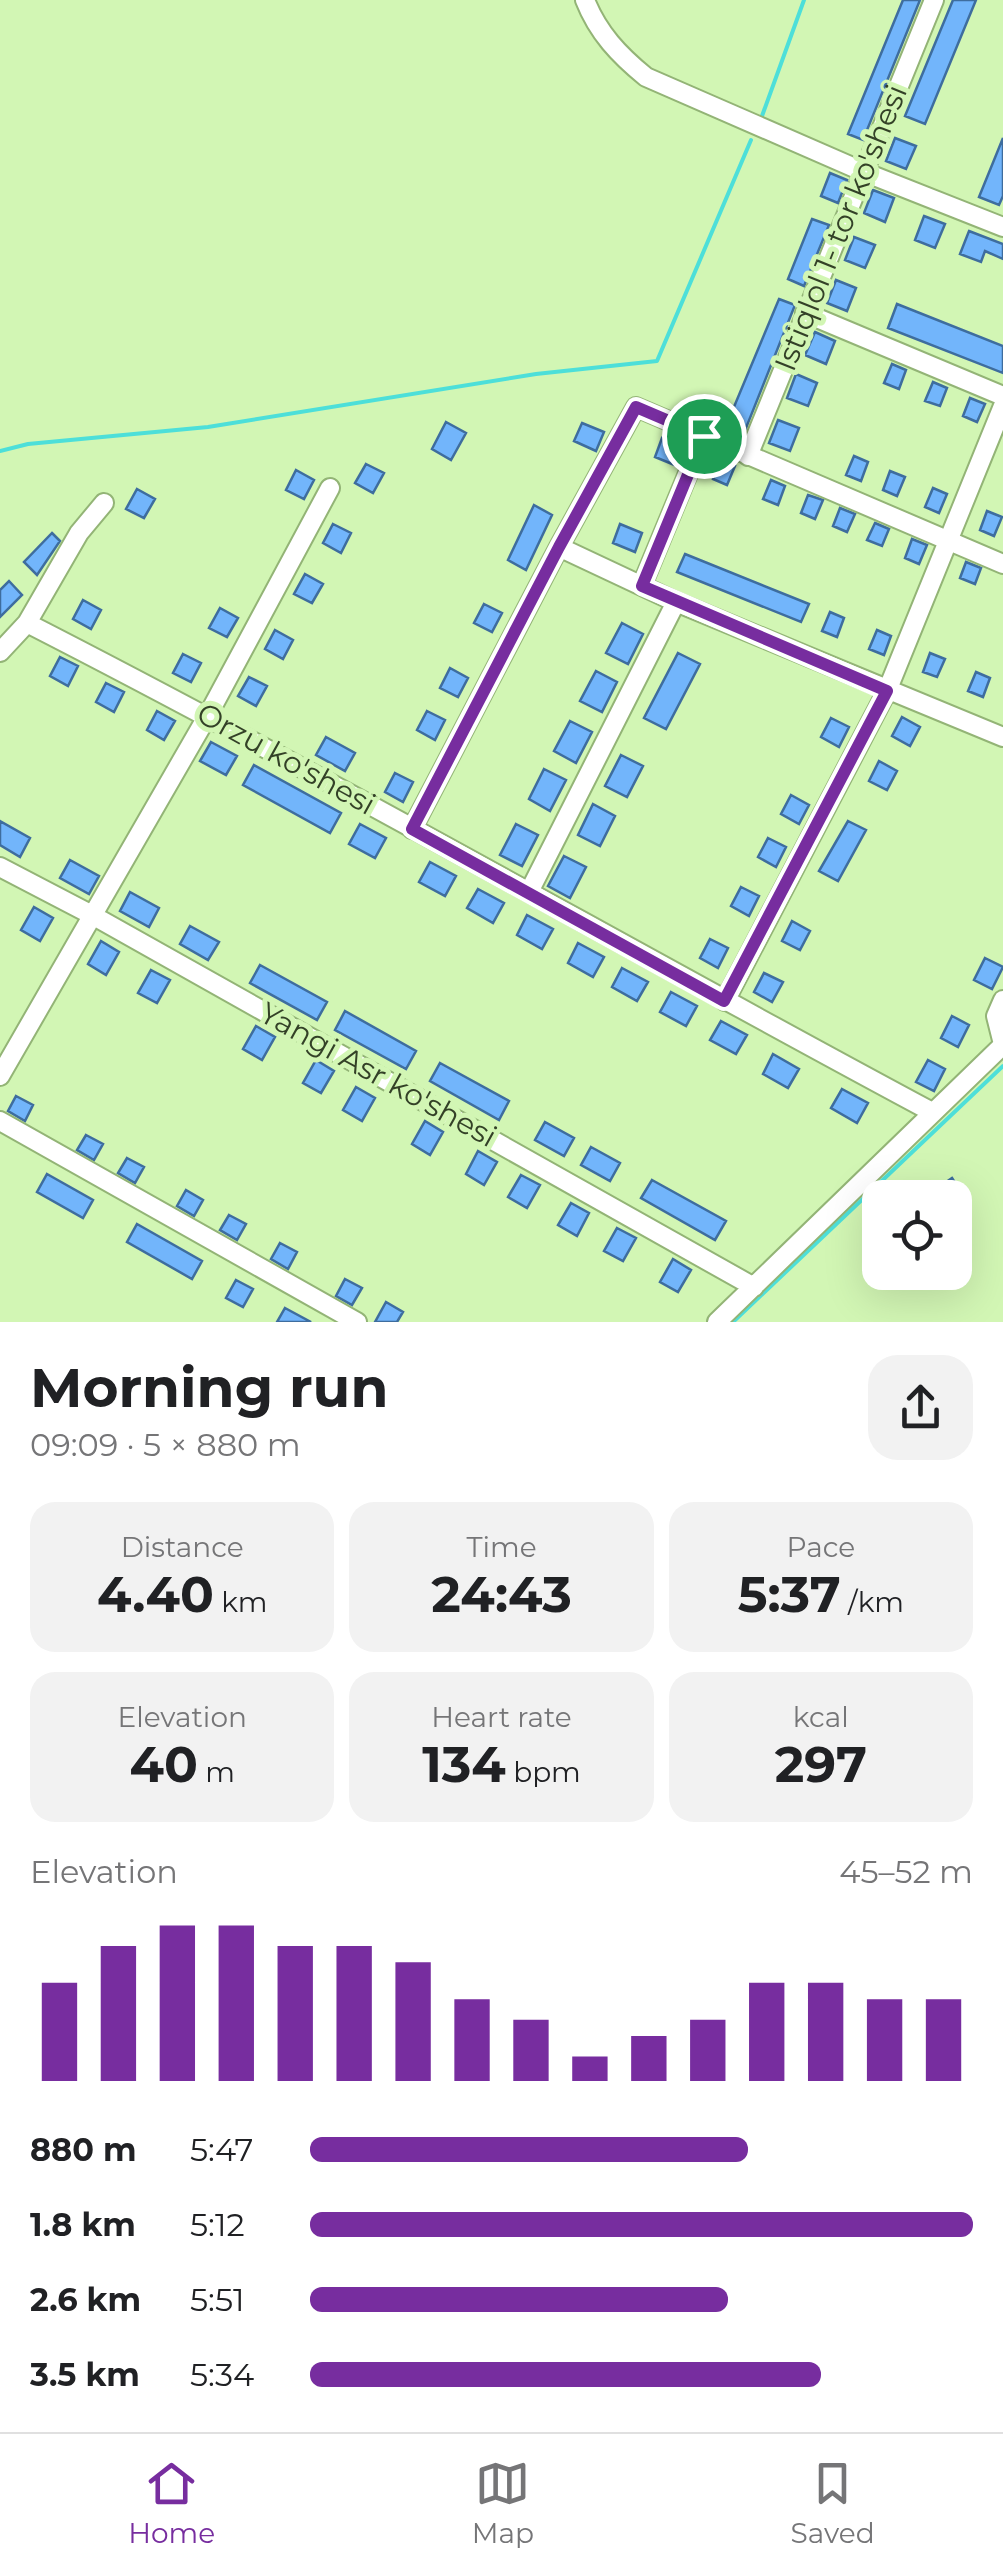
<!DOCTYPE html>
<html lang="en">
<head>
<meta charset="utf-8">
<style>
	body { margin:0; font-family:Montserrat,sans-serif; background:#f2f2f2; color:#202124; height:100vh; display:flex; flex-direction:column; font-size:38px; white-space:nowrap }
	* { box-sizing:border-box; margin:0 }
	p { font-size:32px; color:#757577 }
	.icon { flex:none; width:55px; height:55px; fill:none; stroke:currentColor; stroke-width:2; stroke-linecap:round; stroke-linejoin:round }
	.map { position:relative; height:1322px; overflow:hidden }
	.sheet { display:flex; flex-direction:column; background:#fff; flex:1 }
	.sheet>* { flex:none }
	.controls { position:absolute; left:862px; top:1180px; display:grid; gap:20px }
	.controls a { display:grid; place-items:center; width:110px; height:110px; border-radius:20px; background:#fff; box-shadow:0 10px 40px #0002; font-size:50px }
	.pin { position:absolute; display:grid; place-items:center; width:85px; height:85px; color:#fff; margin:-42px; border:5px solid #fff; border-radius:50%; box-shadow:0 2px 10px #0007 }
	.round { display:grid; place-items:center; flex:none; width:105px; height:105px; border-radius:30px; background:#f2f2f2 }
	.headline { display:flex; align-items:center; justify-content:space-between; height:170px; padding:0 30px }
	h1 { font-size:55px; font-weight:700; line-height:75px }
	.stats { display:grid; grid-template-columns:repeat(3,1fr); gap:15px; height:170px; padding:10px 30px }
	.stats div { display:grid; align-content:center; border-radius:25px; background:#f2f2f2; text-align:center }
	.stats b { font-size:50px; font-weight:700 }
	.stats small { font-size:28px; font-weight:400 }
	.stats p { font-size:28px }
	.chart { height:280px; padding:20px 30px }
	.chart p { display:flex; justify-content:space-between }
	.chart svg { width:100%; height:180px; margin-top:10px; stroke:#772d9f; stroke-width:6 }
	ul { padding:0 30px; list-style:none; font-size:32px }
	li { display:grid; grid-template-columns:160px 120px 1fr; align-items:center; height:75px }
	li i { height:25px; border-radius:12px; background:#772d9f }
	.dock { display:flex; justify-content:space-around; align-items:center; height:140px; border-top:2px solid #e0e0e0; background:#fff; font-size:28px; color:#757577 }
	.dock a { display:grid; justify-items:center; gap:5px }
	.dock .active { color:#772d9f }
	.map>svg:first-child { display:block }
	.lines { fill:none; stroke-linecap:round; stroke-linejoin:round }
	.stream { stroke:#4ddfd9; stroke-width:4 }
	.building { fill:#72b5fb; stroke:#3e6d9e; stroke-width:2.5 }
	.minor-casing { stroke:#93b476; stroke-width:22 }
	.minor { stroke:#fff; stroke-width:18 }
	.route-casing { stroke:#fff; stroke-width:20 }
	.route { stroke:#772d9f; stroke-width:12 }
	.labels { text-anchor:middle; stroke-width:10; stroke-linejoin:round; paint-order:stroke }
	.street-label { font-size:30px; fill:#334127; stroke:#d2f6b4 }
</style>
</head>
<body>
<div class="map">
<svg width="1003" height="1322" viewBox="0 0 1003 1322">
	<rect width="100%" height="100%" fill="#d2f6b4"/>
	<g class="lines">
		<path class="stream" d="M762,116L804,0
			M0,451L28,444L208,427L536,374L657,361L751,140
			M733,1322L1003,1066"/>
	</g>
	<path class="building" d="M903,0H920L863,140L848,134Z
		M953,0H976L925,124L905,116Z
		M895,138L916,146L906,169L886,161Z
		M1003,138V196L999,205L979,197Z
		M830,173L847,180L838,203L821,196Z
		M873,190L894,198L885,222L864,213Z
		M924,216L945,224L935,248L915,240Z
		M812,219L829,225L804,286L788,279Z
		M969,231L1003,244V259L985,251L981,262L960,254Z
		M854,237L875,245L865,268L845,260Z
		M836,280L856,288L847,311L827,303Z
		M779,299L795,305L744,433L726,426Z
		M897,304L1003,346V373L888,328Z
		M815,332L835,341L826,364L805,355Z
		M892,364L906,370L899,389L884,383Z
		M796,374L817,383L808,406L787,398Z
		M933,382L947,388L940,406L925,401Z
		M970,398L985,404L977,422L963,416Z
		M778,420L799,428L790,451L769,443Z
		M446,422L466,433L451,460L432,449Z
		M582,423L604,432L596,451L574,441Z
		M662,438L684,448L677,466L655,457Z
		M854,456L868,462L861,481L846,475Z
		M720,460L735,466L727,485L713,479Z
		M366,464L384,473L373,493L355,483Z
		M296,470L314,480L304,499L286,490Z
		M890,471L905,477L897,496L883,490Z
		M771,480L785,486L778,505L763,499Z
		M933,488L947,494L939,513L925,507Z
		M137,489L155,499L144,518L126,509Z
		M808,495L823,500L815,519L801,513Z
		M534,505L552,515L526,570L508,560Z
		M840,508L855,514L847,532L833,526Z
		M987,511L1002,517L994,536L980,530Z
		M875,523L889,529L882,546L867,540Z
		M333,524L351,533L341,553L323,543Z
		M620,524L642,533L635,552L613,543Z
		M52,533L60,541L37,575L24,562Z
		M912,539L927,545L919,564L905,558Z
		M685,554L809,604L801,622L677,572Z
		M966,562L981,568L975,584L960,578Z
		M305,574L323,584L312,603L294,594Z
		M9,581L22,595L0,617V590Z
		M83,600L101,610L91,629L73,619Z
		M484,604L502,613L492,632L474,623Z
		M220,608L238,618L227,637L209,628Z
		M830,612L844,618L837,637L822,631Z
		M622,623L643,634L628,664L606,653Z
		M275,630L293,640L283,659L265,649Z
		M877,630L891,636L884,655L869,649Z
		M678,653L700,664L666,729L644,718Z
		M930,653L945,659L937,677L923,672Z
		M183,654L201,663L191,682L173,673Z
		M60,657L78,666L68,686L50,676Z
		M450,668L468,678L458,697L440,688Z
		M596,671L617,682L602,712L580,701Z
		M976,672L990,678L983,697L968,691Z
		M249,677L267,686L256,706L238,696Z
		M106,683L124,692L114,712L96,702Z
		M157,711L175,721L164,740L147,730Z
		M427,711L445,720L435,740L417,730Z
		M902,717L920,727L910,746L892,736Z
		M831,718L849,727L839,747L821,737Z
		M570,721L592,732L576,763L554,751Z
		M326,737L355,753L345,771L316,755Z
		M211,742L237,756L226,775L200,761Z
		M621,755L643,766L627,797L605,786Z
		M879,761L897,771L887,790L869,781Z
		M254,765L341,813L330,833L243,785Z
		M544,769L566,780L550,811L529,799Z
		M395,773L413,782L403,802L385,792Z
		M791,795L809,805L799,824L781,814Z
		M593,804L615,816L600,846L578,835Z
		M0,821L30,838L20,857L0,845Z
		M848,821L866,830L838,881L819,871Z
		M360,824L386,838L375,858L349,844Z
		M516,824L538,835L522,866L500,855Z
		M768,838L786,847L776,867L758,857Z
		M564,856L586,867L570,898L548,886Z
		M70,860L99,876L89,894L60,878Z
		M430,862L456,876L445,896L419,882Z
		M741,887L759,896L749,916L731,906Z
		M478,889L504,903L493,923L467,908Z
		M130,892L159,908L149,927L120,911Z
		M34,907L53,918L40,941L21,930Z
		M527,915L553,929L542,949L517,935Z
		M792,921L810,931L800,950L782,941Z
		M190,926L219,942L208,960L180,944Z
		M710,939L728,948L718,968L700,958Z
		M101,941L119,952L106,975L88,964Z
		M578,943L604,957L593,977L568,963Z
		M985,958L1003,967L992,989L974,980Z
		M260,965L327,1002L317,1020L250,983Z
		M622,968L648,982L637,1001L612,987Z
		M151,970L170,980L157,1003L138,993Z
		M764,973L783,982L772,1002L754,992Z
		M671,992L697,1006L686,1026L660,1012Z
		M345,1011L416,1051L406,1069L335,1030Z
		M952,1016L969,1025L958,1047L941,1038Z
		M721,1021L747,1035L736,1054L710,1040Z
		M256,1026L275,1037L262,1060L243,1049Z
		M773,1054L799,1069L788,1088L763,1074Z
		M316,1060L334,1071L321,1093L303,1083Z
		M928,1060L945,1069L934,1091L916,1082Z
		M440,1063L509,1101L499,1120L430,1081Z
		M356,1087L375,1098L362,1121L343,1110Z
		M842,1089L868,1103L857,1123L831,1108Z
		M16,1096L33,1105L25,1121L8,1111Z
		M425,1121L443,1132L430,1155L412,1144Z
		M545,1122L574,1138L564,1156L535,1140Z
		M86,1135L103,1144L94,1160L77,1150Z
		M591,1147L620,1163L610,1181L581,1165Z
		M478,1151L497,1162L484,1185L466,1174Z
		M127,1158L144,1167L135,1183L118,1173Z
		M47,1174L93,1200L83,1218L37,1192Z
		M521,1175L540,1185L527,1208L508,1197Z
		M952,1178L965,1198H923Z
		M652,1180L726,1221L715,1240L641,1198Z
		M186,1190L203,1200L194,1216L177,1206Z
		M571,1203L589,1213L577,1236L558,1225Z
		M229,1215L246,1224L237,1240L220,1230Z
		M137,1224L202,1261L192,1279L127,1242Z
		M617,1228L636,1238L623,1261L604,1251Z
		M880,1242V1278H875L868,1244Z
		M280,1243L297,1252L288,1269L271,1259Z
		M673,1259L691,1270L678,1292L660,1282Z
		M345,1279L362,1288L352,1305L336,1296Z
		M236,1280L253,1289L243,1307L226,1298Z
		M386,1302L403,1312L397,1322H375Z
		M285,1308L311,1322H277Z"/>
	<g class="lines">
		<g class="minor-casing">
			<path id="minor" d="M585,0C598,33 619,55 646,77L864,172L1003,227
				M805,313L1003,396
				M748,456L934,0
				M104,503L79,533L27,623C332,779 629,950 932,1112
				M559,547L676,602L1003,737
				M642,585L704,435
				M0,652L27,623
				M412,829L559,547L636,407L1003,564
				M0,867L92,915L754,1287
				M529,892L676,602
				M1003,1000L996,1016L1003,1044
				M725,1001L887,691L1003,406
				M0,1076L208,715L330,488
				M0,1121L357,1322
				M717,1322L1003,1045"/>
		</g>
		<use href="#minor" class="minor"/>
	</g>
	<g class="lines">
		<g class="route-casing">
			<path id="route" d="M636,407L704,436L642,586L887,691L724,1001L412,829L559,547Z"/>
		</g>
		<use href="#route" class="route"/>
	</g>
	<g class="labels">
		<g class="street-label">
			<text transform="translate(841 228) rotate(-68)" y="10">Istiqlol 1- tor ko'shesi</text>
			<text transform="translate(286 759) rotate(29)" y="10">Orzu ko'shesi</text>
			<text transform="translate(378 1075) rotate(29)" y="10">Yangi Asr ko'shesi</text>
		</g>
	</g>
</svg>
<div class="controls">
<a><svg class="icon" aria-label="locate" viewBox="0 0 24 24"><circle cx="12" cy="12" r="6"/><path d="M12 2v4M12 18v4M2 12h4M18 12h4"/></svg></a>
</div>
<div class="pin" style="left:704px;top:436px;background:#1e9e55"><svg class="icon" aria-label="arrive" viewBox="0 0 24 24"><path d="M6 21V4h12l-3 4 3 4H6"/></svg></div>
</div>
<section class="sheet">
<div class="headline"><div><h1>Morning run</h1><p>09:09 · 5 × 880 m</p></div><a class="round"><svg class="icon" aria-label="share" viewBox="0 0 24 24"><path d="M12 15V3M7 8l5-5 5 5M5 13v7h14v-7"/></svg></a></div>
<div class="stats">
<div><p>Distance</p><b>4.40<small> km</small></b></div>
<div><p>Time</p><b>24:43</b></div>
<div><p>Pace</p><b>5:37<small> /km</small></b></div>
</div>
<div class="stats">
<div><p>Elevation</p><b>40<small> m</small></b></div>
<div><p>Heart rate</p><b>134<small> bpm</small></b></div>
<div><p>kcal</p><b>297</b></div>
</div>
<div class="chart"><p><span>Elevation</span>45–52 m</p>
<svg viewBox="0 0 160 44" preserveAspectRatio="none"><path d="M5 44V20M15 44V11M25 44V6M35 44V6M45 44V11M55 44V11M65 44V15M75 44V24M85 44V29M95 44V38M105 44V33M115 44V29M125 44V20M135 44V20M145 44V24M155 44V24"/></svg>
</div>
<ul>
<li><b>880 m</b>5:47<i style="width:66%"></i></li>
<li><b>1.8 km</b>5:12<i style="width:100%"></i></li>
<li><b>2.6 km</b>5:51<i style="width:63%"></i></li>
<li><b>3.5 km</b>5:34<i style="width:77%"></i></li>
</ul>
</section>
<nav class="dock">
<a class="active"><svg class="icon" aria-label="home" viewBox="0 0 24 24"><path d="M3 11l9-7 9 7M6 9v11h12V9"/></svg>Home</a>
<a><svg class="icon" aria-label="map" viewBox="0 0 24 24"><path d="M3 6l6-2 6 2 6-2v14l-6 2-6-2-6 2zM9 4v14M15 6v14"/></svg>Map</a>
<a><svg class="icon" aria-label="saved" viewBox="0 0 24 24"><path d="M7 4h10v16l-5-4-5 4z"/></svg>Saved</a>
</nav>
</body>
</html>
